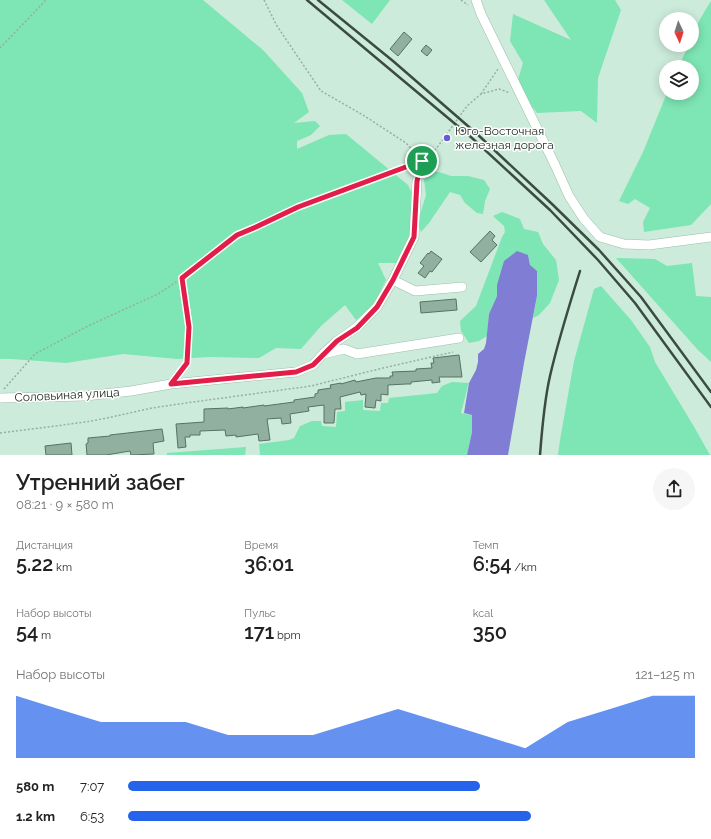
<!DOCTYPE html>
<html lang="ru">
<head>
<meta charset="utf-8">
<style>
	body { margin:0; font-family:Raleway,sans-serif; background:#f6f6f6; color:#222; height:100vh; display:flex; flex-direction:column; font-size:15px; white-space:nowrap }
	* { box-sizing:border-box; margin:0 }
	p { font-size:13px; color:#767676 }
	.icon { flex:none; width:22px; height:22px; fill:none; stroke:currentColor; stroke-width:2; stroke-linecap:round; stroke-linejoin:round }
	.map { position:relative; height:455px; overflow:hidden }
	.sheet { display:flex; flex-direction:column; background:#fff; flex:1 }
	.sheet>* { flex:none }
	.needle { width:26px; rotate:176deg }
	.fabs { position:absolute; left:659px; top:12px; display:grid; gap:8px }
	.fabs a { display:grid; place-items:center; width:40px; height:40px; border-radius:50%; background:#fff; box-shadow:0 2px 10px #0003; font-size:20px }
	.pin { position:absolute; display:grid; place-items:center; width:34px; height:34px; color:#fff; margin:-17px; border:2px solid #fff; border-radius:50%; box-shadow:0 1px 4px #0007 }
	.round { display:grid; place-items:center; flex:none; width:42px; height:42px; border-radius:21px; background:#f6f6f6 }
	.overview { display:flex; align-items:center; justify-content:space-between; height:68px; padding:0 16px }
	h1 { font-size:22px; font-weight:600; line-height:30px }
	.metrics { display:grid; grid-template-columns:repeat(3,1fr); gap:6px; height:68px; padding:4px 16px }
	.metrics div { display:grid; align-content:center }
	.metrics b { font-size:20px; font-weight:600 }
	.metrics small { font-size:11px; font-weight:400 }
	.metrics p { font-size:11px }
	.chart { height:112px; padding:8px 16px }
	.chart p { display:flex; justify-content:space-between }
	.chart svg { width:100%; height:72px; margin-top:4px; fill:#2563eb; opacity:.7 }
	ul { padding:0 16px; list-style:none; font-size:13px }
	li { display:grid; grid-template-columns:64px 48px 1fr; align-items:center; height:30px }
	li i { height:10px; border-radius:5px; background:#2563eb }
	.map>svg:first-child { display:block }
	.green { fill:#7ee5b4 }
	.water { fill:#7f7ed4 }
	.building { fill:#92b0a0; stroke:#567263 }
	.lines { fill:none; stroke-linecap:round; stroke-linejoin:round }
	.minor-casing { stroke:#9fbdac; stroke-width:10 }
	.path { stroke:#96afa1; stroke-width:1.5; stroke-dasharray:2 2; stroke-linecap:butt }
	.minor { stroke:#fff; stroke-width:9 }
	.rail { stroke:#3c4b42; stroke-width:2.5 }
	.route-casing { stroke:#fff; stroke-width:8 }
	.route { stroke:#e11d48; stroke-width:5 }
	.poi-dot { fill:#665cd5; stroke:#fff; stroke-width:1.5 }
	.labels { text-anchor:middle; stroke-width:3; stroke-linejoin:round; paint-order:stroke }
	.poi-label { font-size:12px; fill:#232f28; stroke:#fff; text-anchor:start }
	.street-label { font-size:12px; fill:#232f28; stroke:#fff }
</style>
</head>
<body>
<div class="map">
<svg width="711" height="455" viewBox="0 0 711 455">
	<rect width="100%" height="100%" fill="#ccebda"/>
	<path class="green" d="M0,0H203L263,50L302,93L309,112L294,123L315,121L320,126L311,135L297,141V149L329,135L346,134L408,185L414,198L412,234L397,263H378L386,280L372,308L356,320L345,305L321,326L301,349L276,348L259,358L209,357L177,359L123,354L66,363L12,359H0Z
		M342,0H390L372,24Z
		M544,0H615L621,10L598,78L597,123L581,111L537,113L516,86L523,63L510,41L513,14L571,40Z
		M711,1V204L691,225L644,232L643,222L650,208L635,199L628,204L619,201L643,152L667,93H692V67H678L689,45H692C692,30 703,14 711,1Z
		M429,172H439L451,176H468L484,180L490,189L485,201L483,214L477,213L465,203L460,195L450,192L429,223L421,232L418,223L422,208L426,195L424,180Z
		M502,212L520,219L524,229L538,232L543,244L556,260L559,280L550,303L539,315L533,318L537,296L528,255L497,285V296L489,314L487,336L479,341L469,343L461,331L460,321L476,306L502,237L505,232L504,226L493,216Z
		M616,258L655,259L667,266L692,263L696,296L711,297V362L698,350Z
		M601,286L631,320L650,347L655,362L693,425L710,455H558L560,440L574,361L594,289Z
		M452,382L469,383L468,386L461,413L472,415V432L467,455H260L259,444L289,440L294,438L300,426L312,421H321L322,426L336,427L337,412L345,411V402L363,400V410L380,411L381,403H388L389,398L437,393L442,386Z
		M246,447L245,455H167V453Z"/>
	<path class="water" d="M517,251L528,255L530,265L537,271V296L524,363L508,455H467L472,432V415L464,413L469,383L476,370L478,362V354L484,349L486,343L489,314L497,296V285L504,261Z"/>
	<path class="building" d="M404,32L412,39L398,56L390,49Z
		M426,45L432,50L427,56L421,51Z
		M490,231L495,236L492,240L497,245L481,262L470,252Z
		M431,251L442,259L432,272L430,271L425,278L418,273L424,266L420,263L428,253L429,254Z
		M456,299L457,310L421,313L420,302Z
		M459,355L462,377H439L440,382L432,383V380L411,382V384H406L388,385V395L381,394V401L376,400L375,408L365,407L366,394L361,395L360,392L340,397L341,409H335L334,423H324V405L308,407L309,411L290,414L291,423L282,424L281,418L267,419L270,440L259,441L258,434L236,437V435L226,436L225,430L200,431V435H190V437H185L186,447L178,448L176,424L204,422V409L228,408V409L243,407V408L264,405V406L294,402V400L315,397V394L318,393V390L331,388L330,385L341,383V384L355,380L356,382L376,378H390V376H393L392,372L416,371V369L432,368L431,363H434L433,358Z
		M162,429L164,441L153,443L154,454L131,455L130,451L106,455H87L86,444L88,443V438L110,436V435Z
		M71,443L72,455H46L45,446Z"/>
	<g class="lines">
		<g class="minor-casing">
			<path id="minor" d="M476,0L481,14L555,165L569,196L584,219L600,237L624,244L649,245L711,237
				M393,280L415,291L462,287
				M323,354L344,349L357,354L459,338
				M0,398L85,396L131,391L171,384L296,372L313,365L323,354L337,341L357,327L377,307L393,280L414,237L417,181"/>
		</g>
		<path class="path" d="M264,0L277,26L321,91L363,115L406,143L422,161L419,172
			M461,0L468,5
			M0,48L46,0
			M481,94L498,69
			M179,373L187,363L189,327L182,278L237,235L256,227L298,207L422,161L436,149L467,106L481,94L499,89L510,93
			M4,389L35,354L86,327L158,294L182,278
			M0,433L86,422L107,418L152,408L186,403L311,386L379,369L453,352"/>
		<use href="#minor" class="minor"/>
		<path class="rail" d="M307,0L472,138L550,210L598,260L635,303L711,407
			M318,0L393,61L476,133L552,204L599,250L641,297L711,392
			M540,455C542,429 544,402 550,376C558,341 569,306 580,271"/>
	</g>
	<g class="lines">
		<g class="route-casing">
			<path id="route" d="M422,161L417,181L414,237L393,280L377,307L357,328L337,341L313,365L296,372L171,384L187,363L189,327L182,278L237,235L256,227L298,207Z"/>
		</g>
		<use href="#route" class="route"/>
	</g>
	<circle class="poi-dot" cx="447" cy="138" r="4"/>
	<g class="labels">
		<g class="poi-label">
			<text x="455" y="135">Юго-Восточная<tspan x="455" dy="14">железная дорога</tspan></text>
		</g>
		<g class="street-label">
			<text transform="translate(67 395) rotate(-3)" y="4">Соловьиная улица</text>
		</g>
	</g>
</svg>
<div class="fabs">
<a><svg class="needle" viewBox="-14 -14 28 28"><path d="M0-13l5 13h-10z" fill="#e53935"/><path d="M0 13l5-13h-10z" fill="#767676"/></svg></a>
<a><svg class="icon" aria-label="layers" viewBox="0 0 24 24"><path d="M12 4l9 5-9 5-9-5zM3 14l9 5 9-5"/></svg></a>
</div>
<div class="pin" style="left:422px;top:161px;background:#1e9e55"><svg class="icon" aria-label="arrive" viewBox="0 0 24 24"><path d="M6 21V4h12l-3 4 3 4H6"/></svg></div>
</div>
<section class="sheet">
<div class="overview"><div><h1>Утренний забег</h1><p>08:21 · 9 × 580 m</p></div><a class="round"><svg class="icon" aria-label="share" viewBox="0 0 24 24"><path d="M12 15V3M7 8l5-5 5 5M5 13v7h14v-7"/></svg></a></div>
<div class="metrics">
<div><p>Дистанция</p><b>5.22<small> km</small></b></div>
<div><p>Время</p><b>36:01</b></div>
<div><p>Темп</p><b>6:54<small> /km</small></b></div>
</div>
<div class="metrics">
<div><p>Набор высоты</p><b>54<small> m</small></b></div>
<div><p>Пульс</p><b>171<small> bpm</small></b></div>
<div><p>kcal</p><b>350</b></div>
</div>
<div class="chart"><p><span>Набор высоты</span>121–125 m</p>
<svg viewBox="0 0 160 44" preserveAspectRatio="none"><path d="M0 44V6L10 14L20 22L30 22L40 22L50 30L60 30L70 30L80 22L90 14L100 22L110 30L120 38L130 22L140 14L150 6L160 6V44z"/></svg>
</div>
<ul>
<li><b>580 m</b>7:07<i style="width:62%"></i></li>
<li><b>1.2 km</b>6:53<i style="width:71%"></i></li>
</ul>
</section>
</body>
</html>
